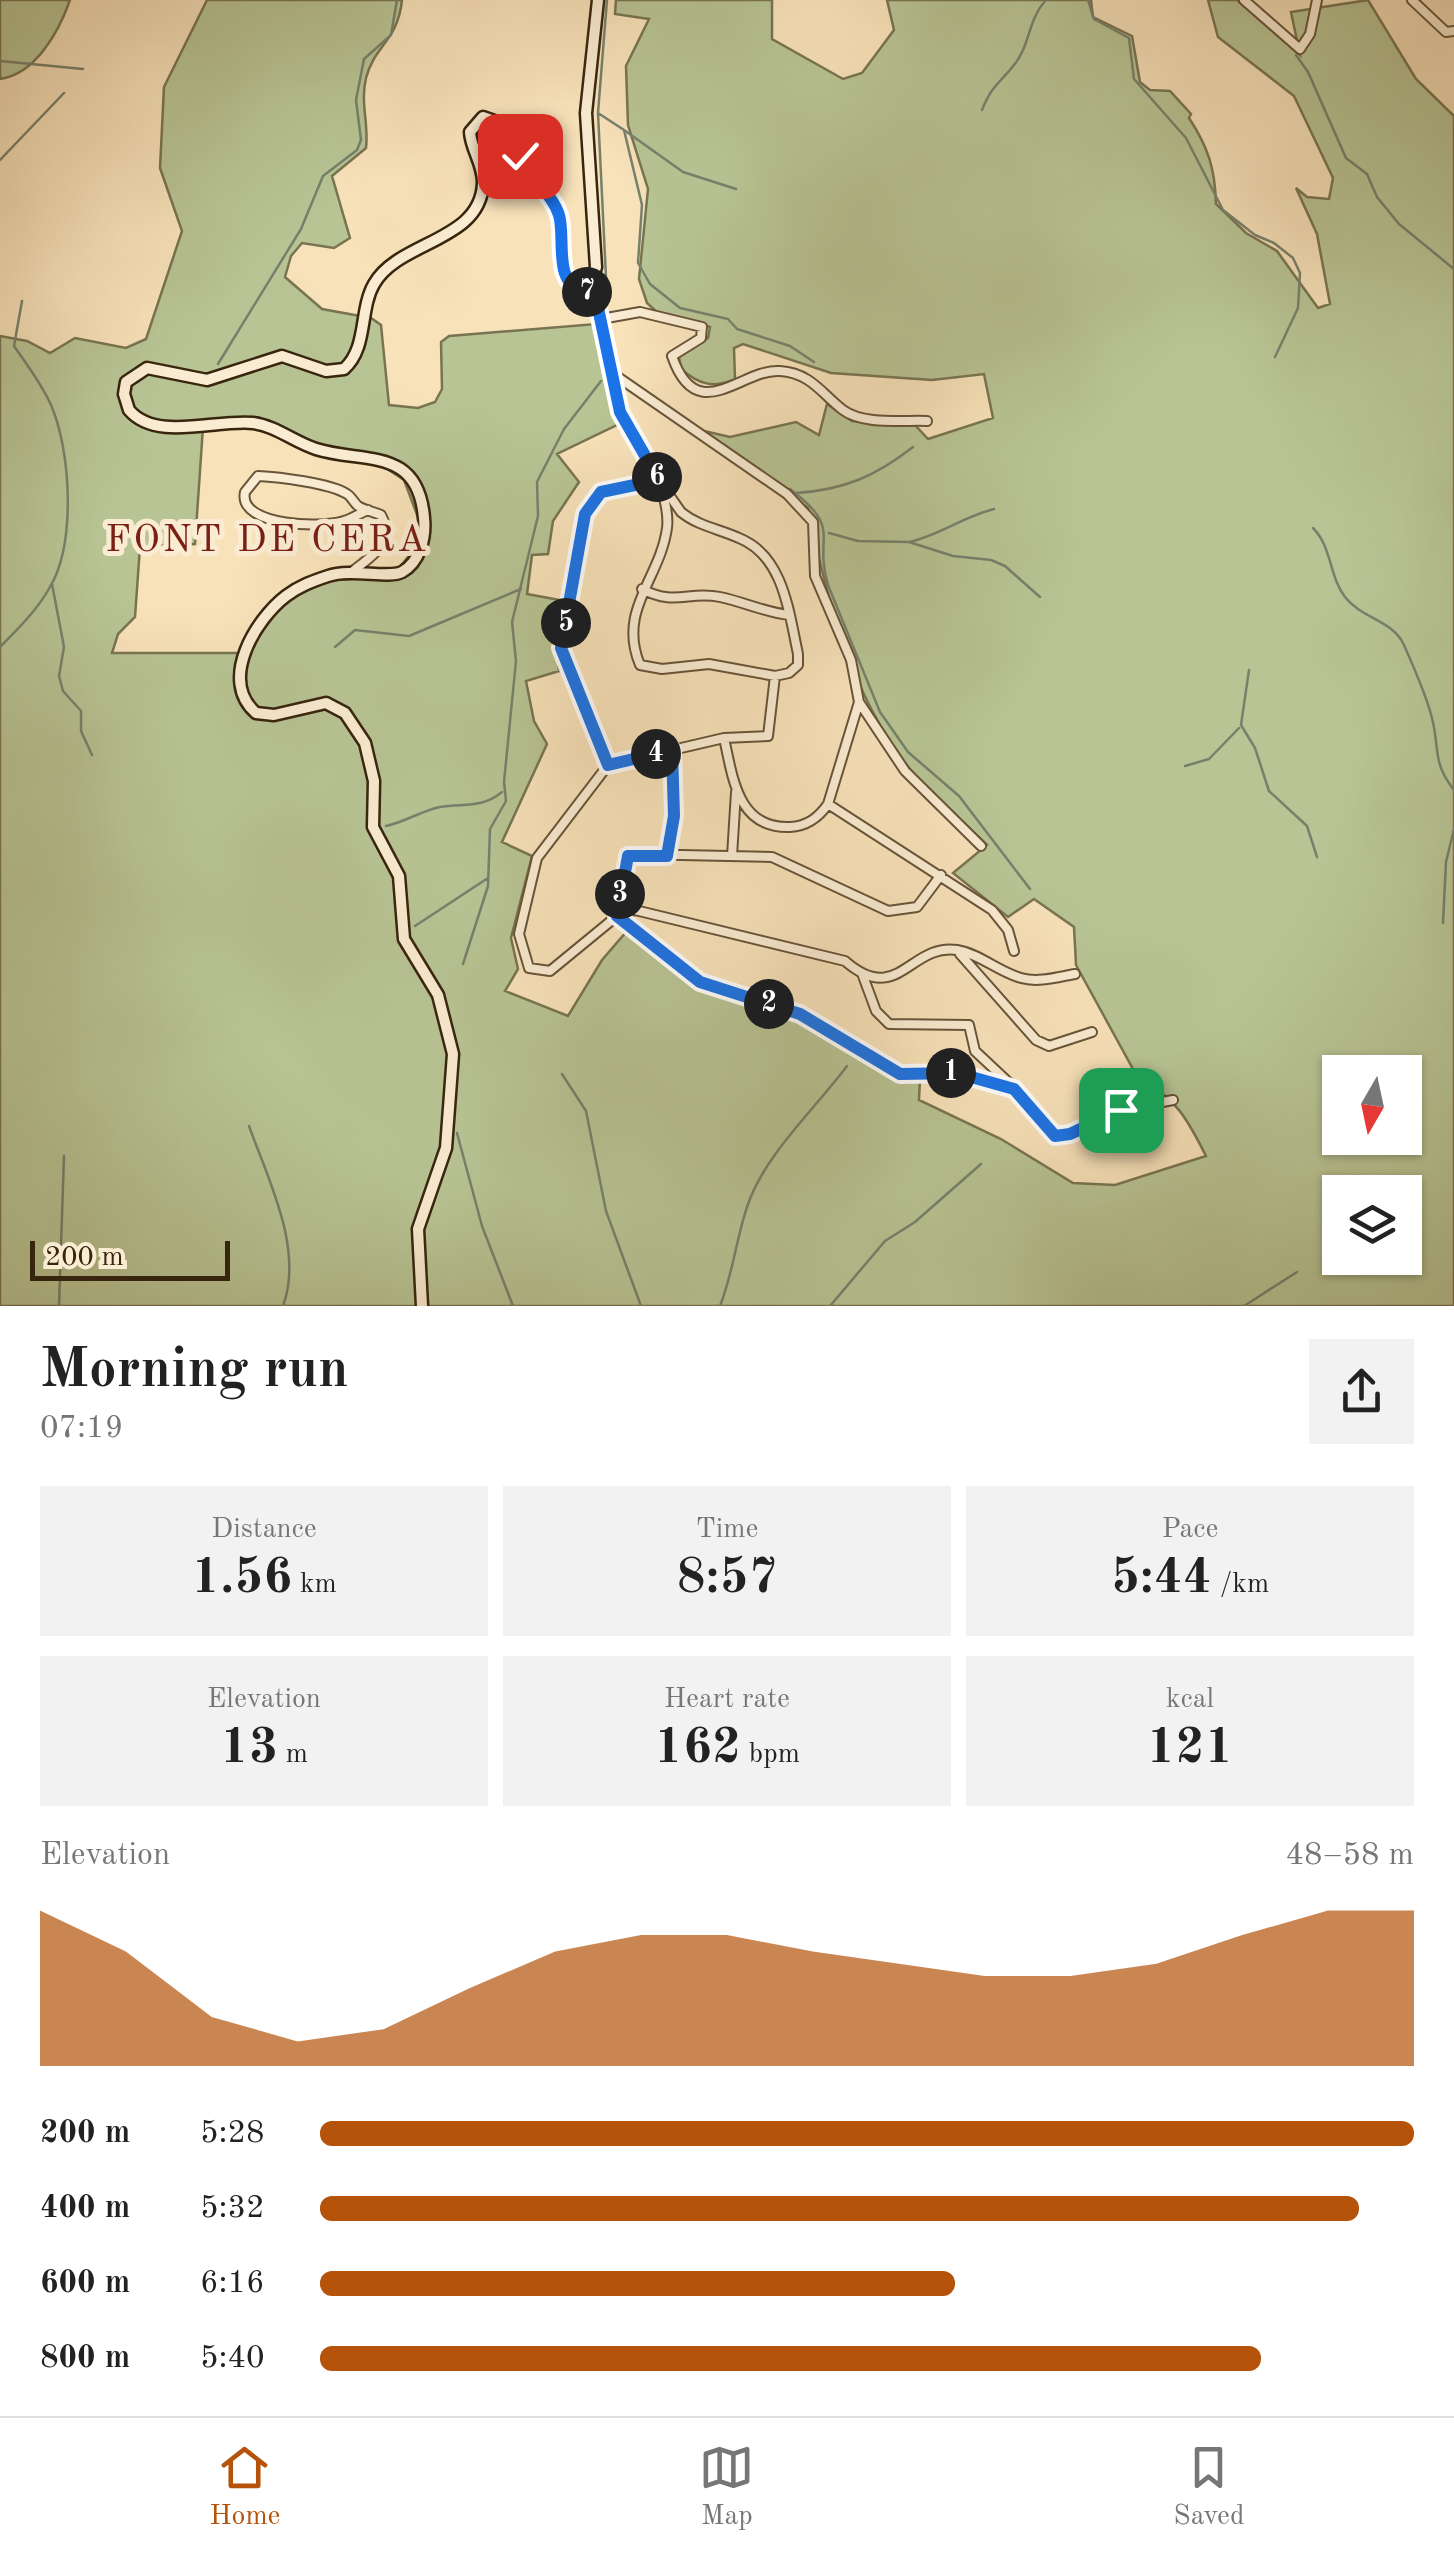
<!DOCTYPE html>
<html lang="en">
<head>
<meta charset="utf-8">
<style>
	body { margin:0; font-family:"Old Standard TT",serif; background:#f2f2f2; color:#222; height:100vh; display:flex; flex-direction:column; font-size:38px; white-space:nowrap }
	* { box-sizing:border-box; margin:0 }
	p { font-size:32px; color:#767676 }
	.icon { flex:none; width:55px; height:55px; fill:none; stroke:currentColor; stroke-width:2; stroke-linecap:round; stroke-linejoin:round }
	.map { position:relative; height:1306px; overflow:hidden }
	.panel { display:flex; flex-direction:column; background:#fff; flex:1 }
	.panel>* { flex:none }
	.needle { width:65px; rotate:189deg }
	.tools { position:absolute; left:1322px; top:1055px; display:grid; gap:20px }
	.tools a { display:grid; place-items:center; width:100px; height:100px; border-radius:0px; background:#fff; box-shadow:0 2px 8px #0004; font-size:50px }
	.scale { position:absolute; left:30px; bottom:25px; width:200px; box-sizing:border-box; padding-left:10px; border:5px solid #38250e; border-top:0; font-size:28px; line-height:35px; white-space:nowrap; color:#38250e; -webkit-text-stroke:8px #faecd2; paint-order:stroke }
	.pin { position:absolute; display:grid; place-items:center; width:85px; height:85px; color:#fff; margin:-42px; border-radius:20px; box-shadow:0 5px 15px #0006 }
	.km { position:absolute; width:50px; height:50px; margin:-25px; border-radius:50%; background:#222; color:#fff; font-size:28px; line-height:50px; text-align:center }
	.round { display:grid; place-items:center; flex:none; width:105px; height:105px; border-radius:0px; background:#f2f2f2 }
	.overview { display:flex; align-items:center; justify-content:space-between; height:170px; padding:0 40px }
	h1 { font-size:55px; font-weight:600; line-height:75px }
	.figures { display:grid; grid-template-columns:repeat(3,1fr); gap:15px; height:170px; padding:10px 40px }
	.figures div { display:grid; align-content:center; border-radius:0px; background:#f2f2f2; text-align:center }
	.figures b { font-size:50px; font-weight:600 }
	.figures small { font-size:28px; font-weight:400 }
	.figures p { font-size:28px }
	.chart { height:280px; padding:20px 40px }
	.chart p { display:flex; justify-content:space-between }
	.chart svg { width:100%; height:180px; margin-top:10px; fill:#b45309; opacity:.7 }
	ul { padding:0 40px; list-style:none; font-size:32px }
	li { display:grid; grid-template-columns:160px 120px 1fr; align-items:center; height:75px }
	li i { height:25px; border-radius:12px; background:#b45309 }
	.menu { display:flex; justify-content:space-around; align-items:center; height:140px; border-top:2px solid #e0e0e0; background:#fff; font-size:28px; color:#767676 }
	.menu a { display:grid; justify-items:center; gap:5px }
	.menu .active { color:#b45309 }
	.map>svg:first-child { display:block }
	.green { fill:#b8c494; stroke:#787451; stroke-width:2.5; fill-rule:evenodd }
	.lines { fill:none; stroke-linecap:round; stroke-linejoin:round }
	.stream { stroke:#76816c; stroke-width:2.5 }
	.minor-casing { stroke:#685439; stroke-width:12 }
	.secondary-casing { stroke:#38250e; stroke-width:15 }
	.minor { stroke:#faecd2; stroke-width:8 }
	.secondary { stroke:#faecd2; stroke-width:10 }
	.route-casing { stroke:#fff; stroke-width:20 }
	.route { stroke:#1a73e8; stroke-width:12 }
	.labels { text-anchor:middle; stroke-width:10; stroke-linejoin:round; paint-order:stroke }
	.neighbourhood-label { font-size:38px; letter-spacing:2.5px; fill:#7a1f14; stroke:#faecd2 }
</style>
</head>
<body>
<div class="map">
<svg width="1454" height="1306" viewBox="0 0 1454 1306">
	<rect width="100%" height="100%" fill="#f8e2ba"/>
	<filter id="stains"><feTurbulence type="fractalNoise" baseFrequency=".002" numOctaves="4"/><feColorMatrix values="0 0 0 0 .2 0 0 0 0 .09 0 0 0 0 .02 0 0 0 .5 -.17"/></filter>
	<radialGradient id="worn" r=".72"><stop offset=".6" stop-color="#630" stop-opacity="0"/><stop offset="1" stop-color="#630" stop-opacity=".3"/></radialGradient>
	<path class="green" d="M0,0H70C59,31 36,74 0,79Z
		M207,0H402C398,41 374,46 366,78C360,103 369,124 366,148L332,176L350,238L334,248L302,243L291,256L285,277L322,309L371,318L381,325L389,405L418,408L435,402L442,389L441,342L449,336L596,324L621,423L557,454L579,482L553,521L548,554L532,555L527,594L565,601L556,642L559,671L526,681L534,721L547,744L502,842L532,856L511,938L518,969L505,991L568,1016L602,960L627,931L699,986L748,1005L785,1011L900,1080L920,1079L919,1100L1001,1139L1073,1183L1115,1185L1206,1156C1189,1122 1175,1095 1139,1080L1076,965L1074,927L1034,899L1008,917L953,873L987,845C961,819 928,794 906,764C850,692 826,596 808,508L704,431L730,437L796,422L819,435L827,404L852,421L915,425L928,439L993,418L984,374L932,380L831,373L743,344L734,348L735,379C714,389 698,384 681,369L679,357L708,338L710,327L658,313L647,303L639,279L648,189L628,125L626,66L649,19L615,14L616,0H772V39L843,79L862,73L894,30L887,0H1091L1093,17L1132,36L1140,82L1150,90L1170,91L1191,114L1189,118C1208,147 1215,168 1216,204L1246,233L1277,251L1318,308L1330,304L1317,234L1296,188L1307,197L1329,199L1333,178L1294,96L1218,37L1208,0H1237L1300,55L1291,12L1368,0L1416,79L1454,116V1306H0V336L27,341L50,353L75,338L126,348L146,339L182,231L160,168L164,87ZM255,426L378,463L404,480L419,520L416,547L399,568C299,568 299,578 240,653H112L118,634L135,617L140,547L195,544L203,427ZM1340,1072H1405V1138H1340ZM1340,1192H1405V1258H1340Z"/>
	<g class="lines">
		<path class="stream" d="M607,0L598,113L607,298
			M1088,0L1094,19L1129,38L1134,79L1186,138L1223,210L1255,235L1274,243L1293,258L1300,273L1298,308L1275,357
			M1296,55L1308,72L1346,158L1367,174L1377,197L1399,224L1454,269
			M0,61L83,69
			M982,110C992,85 999,84 1014,65C1030,46 1028,19 1046,0
			M598,113L624,130L642,205L638,263L650,284L680,308L728,319L737,329L790,346L814,362
			M624,130L683,172L736,189
			M0,160L64,93
			M218,364L301,229L323,176L357,150L361,140L356,100L364,59L391,35L397,0
			M790,489C844,530 813,534 828,585L880,712L908,752L959,796L1030,889
			M796,493C844,490 876,476 913,447
			M1313,528C1332,547 1329,576 1345,597C1362,619 1393,620 1404,645C1414,668 1426,694 1432,718C1440,750 1432,762 1454,790
			M829,533L858,541L909,542L953,556L991,560L1005,566L1040,597
			M909,542C940,535 962,517 994,509
			M52,584L64,647L59,676L63,691L81,711V731L92,755
			M0,647C18,629 38,609 50,587C76,543 71,451 51,405C41,383 27,365 14,346L22,301
			M335,647L355,630L409,636L521,589
			M1249,670L1241,725L1255,748L1269,791L1307,826L1317,857
			M1185,766L1209,759L1239,728
			M386,826C405,822 421,811 440,807C464,803 481,809 502,792
			M1443,923L1446,862L1454,829
			M415,926L488,878
			M463,964L488,886L490,829L506,801L504,782L516,661L512,622L538,516L537,482L564,429L601,381
			M562,1074L586,1111L606,1211L641,1306
			M249,1126C268,1179 304,1249 283,1306
			M457,1133L482,1226L513,1306
			M59,1306L64,1156
			M720,1306C733,1273 736,1240 747,1207C764,1155 815,1109 847,1066
			M830,1306L885,1241L915,1222L981,1164
			M1244,1306L1297,1272"/>
		<g class="minor-casing">
			<path id="minor" d="M1244,0L1300,49L1310,34L1317,0
				M1412,0L1446,32L1454,31
				M593,285L620,412L644,459L681,512C698,526 719,529 739,538C784,556 789,613 798,654V665L789,673L775,676L709,664L662,669L640,665C617,610 660,579 667,528C669,512 663,495 659,480
				M601,319L640,312L702,327L701,338L672,356C697,429 742,368 780,371C811,373 822,394 843,410C863,425 903,420 927,421
				M612,373L787,494L813,522L815,576L851,660L859,702L828,804C819,817 808,826 790,827C738,829 733,779 724,738
				M354,570C374,555 395,541 381,515C374,512 364,510 358,506C354,503 351,496 347,494C330,483 278,477 258,476L245,492C237,527 327,529 347,520C355,517 360,513 368,510
				M642,589C676,607 689,590 720,597C744,602 764,612 789,615
				M859,702L905,771L981,846
				M608,765L537,858L519,934L529,968L550,971L617,916L635,910L845,961C898,1007 910,943 957,950C980,954 999,972 1021,978C1038,983 1058,977 1075,974
				M608,765L561,647L585,514L601,492L659,480
				M608,765L724,738L768,736L775,676
				M828,804L992,910L1008,930L1014,951
				M667,856L674,816L672,750
				M732,856L736,792
				M617,916L686,974L801,1014L901,1074L957,1073L1015,1089
				M617,916L625,862L634,854L772,857L888,911L917,907L941,875
				M960,954L1036,1040L1049,1046L1092,1032
				M863,976L876,1011L889,1024L969,1025L975,1051L1020,1093L1055,1136L1071,1134L1121,1110L1173,1100"/>
		</g>
		<g class="secondary-casing">
			<path id="secondary" d="M422,1306L418,1229L446,1148L453,1054L438,995L404,939L399,876L373,827L374,781L365,743L345,713L326,703L274,715L256,713C218,680 256,619 286,596C299,586 313,581 328,576C351,568 389,579 402,572C420,562 426,537 424,518C418,446 364,464 316,449C294,442 276,426 253,423C216,419 156,442 129,410L124,394L126,382L147,368L207,380L282,356L326,371L344,369C368,348 359,310 374,284C398,241 480,242 483,184C484,165 471,150 470,132L483,117L506,125L528,174L557,209L563,265L575,288H590L596,267L586,113L598,0"/>
		</g>
		<use href="#minor" class="minor"/>
		<use href="#secondary" class="secondary"/>
	</g>
	<g class="lines">
		<g class="route-casing">
			<path id="route" d="M520,156C529,178 552,193 559,215C566,238 552,286 585,290L598,308L620,412L659,480L601,492L585,514L561,648L608,765L672,750L674,816L667,856H628L617,916L700,982L800,1014L900,1074L957,1073L1014,1089L1055,1136L1070,1134L1121,1110"/>
		</g>
		<use href="#route" class="route"/>
	</g>
	<g class="labels">
		<g class="neighbourhood-label">
			<text x="267" y="551">FONT DE CERA</text>
		</g>
	</g>
	<rect width="100%" height="100%" filter="url(#stains)"/>
	<rect width="100%" height="100%" fill="url(#worn)"/>
</svg>
<div class="tools">
<a><svg class="needle" viewBox="-14 -14 28 28"><path d="M0-13l5 13h-10z" fill="#e53935"/><path d="M0 13l5-13h-10z" fill="#767676"/></svg></a>
<a><svg class="icon" aria-label="layers" viewBox="0 0 24 24"><path d="M12 4l9 5-9 5-9-5zM3 14l9 5 9-5"/></svg></a>
</div>
<div class="scale">200 m</div>
<div class="pin" style="left:1121px;top:1110px;background:#1e9e55"><svg class="icon" aria-label="arrive" viewBox="0 0 24 24"><path d="M6 21V4h12l-3 4 3 4H6"/></svg></div>
<div class="pin" style="left:520px;top:156px;background:#d93025"><svg class="icon" aria-label="check" viewBox="0 0 24 24"><path d="M5 12l5 5 9-10"/></svg></div>
<b class="km" style="left:951px;top:1073px">1</b>
<b class="km" style="left:769px;top:1004px">2</b>
<b class="km" style="left:620px;top:894px">3</b>
<b class="km" style="left:656px;top:754px">4</b>
<b class="km" style="left:566px;top:623px">5</b>
<b class="km" style="left:657px;top:477px">6</b>
<b class="km" style="left:587px;top:292px">7</b>
</div>
<section class="panel">
<div class="overview"><div><h1>Morning run</h1><p>07:19</p></div><a class="round"><svg class="icon" aria-label="share" viewBox="0 0 24 24"><path d="M12 15V3M7 8l5-5 5 5M5 13v7h14v-7"/></svg></a></div>
<div class="figures">
<div><p>Distance</p><b>1.56<small> km</small></b></div>
<div><p>Time</p><b>8:57</b></div>
<div><p>Pace</p><b>5:44<small> /km</small></b></div>
</div>
<div class="figures">
<div><p>Elevation</p><b>13<small> m</small></b></div>
<div><p>Heart rate</p><b>162<small> bpm</small></b></div>
<div><p>kcal</p><b>121</b></div>
</div>
<div class="chart"><p><span>Elevation</span>48–58 m</p>
<svg viewBox="0 0 160 44" preserveAspectRatio="none"><path d="M0 44V6L10 16L20 32L30 38L40 35L50 25L60 16L70 12L80 12L90 16L100 19L110 22L120 22L130 19L140 12L150 6L160 6V44z"/></svg>
</div>
<ul>
<li><b>200 m</b>5:28<i style="width:100%"></i></li>
<li><b>400 m</b>5:32<i style="width:95%"></i></li>
<li><b>600 m</b>6:16<i style="width:58%"></i></li>
<li><b>800 m</b>5:40<i style="width:86%"></i></li>
</ul>
</section>
<nav class="menu">
<a class="active"><svg class="icon" aria-label="home" viewBox="0 0 24 24"><path d="M3 11l9-7 9 7M6 9v11h12V9"/></svg>Home</a>
<a><svg class="icon" aria-label="map" viewBox="0 0 24 24"><path d="M3 6l6-2 6 2 6-2v14l-6 2-6-2-6 2zM9 4v14M15 6v14"/></svg>Map</a>
<a><svg class="icon" aria-label="saved" viewBox="0 0 24 24"><path d="M7 4h10v16l-5-4-5 4z"/></svg>Saved</a>
</nav>
</body>
</html>
